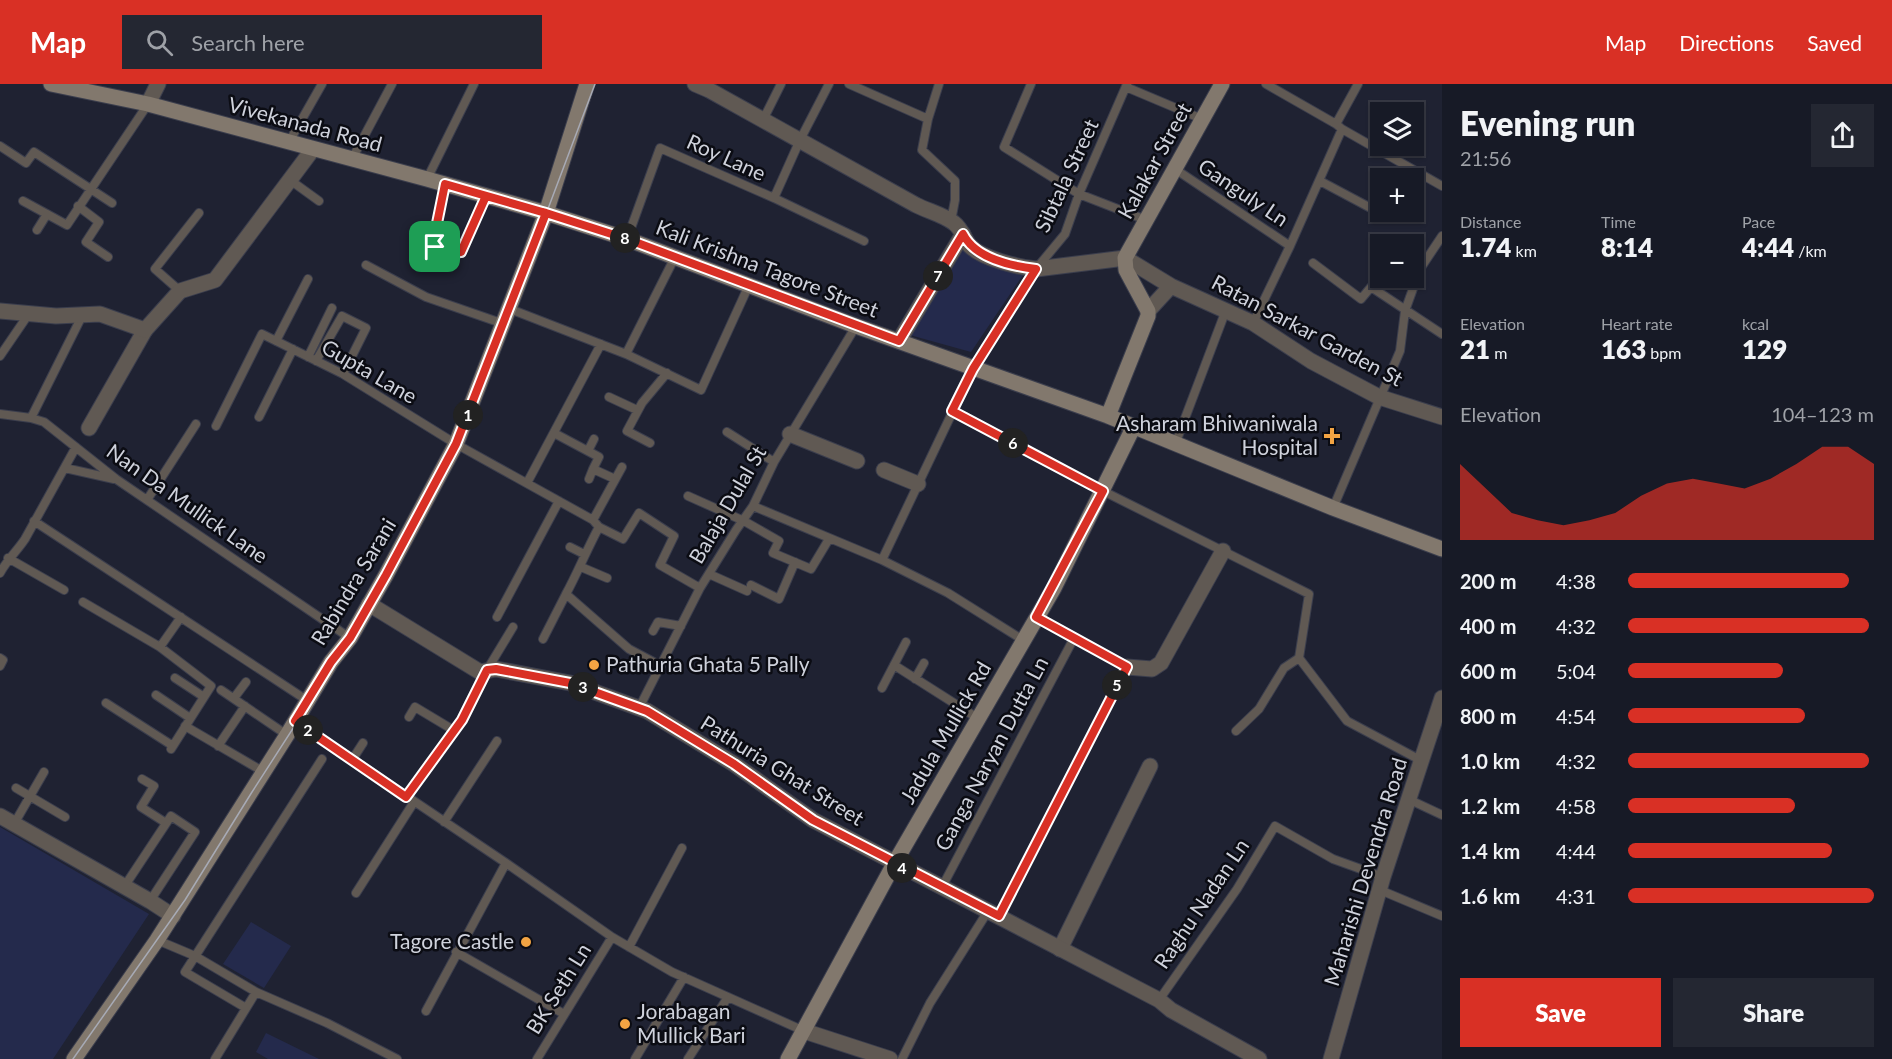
<!DOCTYPE html>
<html lang="en">
<head>
<meta charset="utf-8">
<style>
	body { margin:0; font-family:Lato,sans-serif; background:#242732; color:#f1f3f6; height:100vh; display:flex; flex-direction:column; font-size:22px; white-space:nowrap }
	* { box-sizing:border-box; margin:0 }
	p { font-size:20px; color:#9ea1a7 }
	.icon { flex:none; width:33px; height:33px; fill:none; stroke:currentColor; stroke-width:2; stroke-linecap:round; stroke-linejoin:round }
	.map { position:relative; flex:1; overflow:hidden }
	.side { display:flex; flex-direction:column; background:#171a26; width:450px }
	.side>* { flex:none }
	.fabs { position:absolute; left:1370px; top:18px; display:grid; gap:12px }
	.fabs a { display:grid; place-items:center; width:54px; height:54px; border-radius:0px; background:#171a26; box-shadow:0 2px 4px #0004,0 0 0 2px #363843; font-size:30px }
	.pin { position:absolute; display:grid; place-items:center; width:51px; height:51px; color:#fff; margin:-26px; border-radius:12px; box-shadow:0 3px 9px #0006 }
	.km { position:absolute; width:30px; height:30px; margin:-15px; border-radius:50%; background:#222; color:#fff; font-size:16px; line-height:30px; text-align:center }
	.round { display:grid; place-items:center; flex:none; width:63px; height:63px; border-radius:0px; background:#242732 }
	.headline { display:flex; align-items:center; justify-content:space-between; height:102px; padding:0 18px }
	h1 { font-size:33px; font-weight:800; line-height:45px }
	.stats { display:grid; grid-template-columns:repeat(3,1fr); gap:9px; height:102px; padding:6px 18px }
	.stats div { display:grid; align-content:center }
	.stats b { font-size:26px; font-weight:800 }
	.stats small { font-size:16px; font-weight:400 }
	.stats p { font-size:16px }
	.chart { height:168px; padding:12px 18px }
	.chart p { display:flex; justify-content:space-between }
	.chart svg { width:100%; height:108px; margin-top:6px; fill:#d93025; opacity:.7 }
	.cta { display:flex; gap:12px; margin-top:auto; padding:12px 18px }
	.cta a { flex:1; height:69px; border-radius:0px; background:#d93025; color:#fff; font-size:24px; font-weight:800; line-height:69px; text-align:center }
	.cta a+a { background:#242732; color:#f1f3f6 }
	ul { padding:0 18px; list-style:none; font-size:20px }
	li { display:grid; grid-template-columns:96px 72px 1fr; align-items:center; height:45px }
	li i { height:15px; border-radius:8px; background:#d93025 }
	header { display:flex; align-items:center; gap:36px; box-sizing:border-box; height:84px; padding:0 30px; background:#d93025; color:#fff }
	header strong { font-size:28px }
	nav { display:flex; gap:33px; margin-inline-start:auto; font-size:21px }
	.search { width:420px; height:54px; background:#242732; display:flex; align-items:center; gap:15px; box-sizing:border-box; padding:0 21px; border-radius:0px; color:#9ea1a7; font-size:22px }
	main { display:flex; flex:1; min-height:0 }
	.map>svg:first-child { display:block }
	.green { fill:#242a4c }
	.lines { fill:none; stroke-linecap:round; stroke-linejoin:round }
	.service-casing { stroke:#3b3e4d; stroke-width:10 }
	.minor-casing { stroke:#3b3e4d; stroke-width:17 }
	.tertiary-casing { stroke:#3b3e4d; stroke-width:17 }
	.secondary-casing { stroke:#3b3e4d; stroke-width:17 }
	.service { stroke:#605953; stroke-width:8 }
	.minor { stroke:#605953; stroke-width:15 }
	.tertiary { stroke:#605953; stroke-width:15 }
	.secondary { stroke:#82786d; stroke-width:15 }
	.tram { stroke:#a7aab5; stroke-width:1.5 }
	.route-casing { stroke:#fff; stroke-width:12 }
	.route { stroke:#d93025; stroke-width:8 }
	.poi-dot { fill:#f3a443; stroke:#0b0c13; stroke-width:2 }
	.labels { text-anchor:middle; stroke-width:5; stroke-linejoin:round; paint-order:stroke }
	.street-label { font-size:21px; fill:#cfd2dc; stroke:#0b0c13 }
	.poi-label { font-size:21px; fill:#cfd2dc; stroke:#0b0c13; text-anchor:end }
</style>
</head>
<body>
<header>
<strong>Map</strong>
<div class="search"><svg class="icon" aria-label="search" viewBox="0 0 24 24"><circle cx="10" cy="10" r="6"/><path d="M15 15l6 6"/></svg>Search here</div>
<nav><a>Map</a><a>Directions</a><a>Saved</a></nav>
</header>
<main>
<div class="map">
<svg width="1442" height="975" viewBox="0 0 1442 975">
	<rect width="100%" height="100%" fill="#1f2232"/>
	<path class="green" d="M960,148L1025,188L971,268L899,248Z
		M0,743L149,830L53,975H0Z
		M251,838L291,862L264,904L223,880Z
		M266,949L319,975H268L256,968Z"/>
	<g class="lines">
		<g class="service-casing">
			<path id="service" d="M849,0L928,35
				M939,0L928,35L922,66L955,97V116L951,137
				M1031,0L1004,63L1079,110L1146,136
				M1266,0L1336,40L1342,45L1442,102
				M1126,3L1202,35
				M763,36L781,0
				M1336,40L1358,0
				M289,58L322,0
				M0,62L26,79L34,68L112,119
				M352,75L392,0
				M1175,85L1290,162
				M427,95L474,0
				M290,96L319,117
				M1320,97L1382,130
				M445,100L433,162L452,169L461,168L486,112
				M774,114L864,157
				M23,117L67,141L148,20
				M78,122L99,138L86,158L108,173
				M37,146L47,130
				M627,155L660,64L774,114L800,56L829,0
				M1313,179L1361,215L1371,203L1442,250
				M366,181L426,213L504,240
				M180,207L155,185L199,129
				M510,225L626,270L701,306L749,201
				M1253,239L1290,162L1342,45
				M276,257L308,195
				M626,270L675,173
				M0,272L28,231
				M308,273L332,224
				M316,277L342,232L366,244L343,290
				M609,313L637,326
				M953,327L1103,407L1309,510L1299,574L1347,637L1422,677
				M0,330L31,334L44,338L116,395L350,554
				M259,333L293,265
				M31,334L82,232
				M216,342L262,250L343,290L456,360L593,436L599,443L623,455L639,429L674,452L660,481L700,504
				M727,348L774,378
				M554,349L599,373L593,385
				M1176,358L1226,226
				M650,359L627,347L642,319L667,289
				M588,367L594,355
				M65,384L114,395
				M589,395L593,385L615,395
				M527,399L601,260
				M688,412L744,437L779,457L773,469L811,485L829,455
				M147,416L196,340
				M753,422L882,476
				M1333,424L1400,267L1405,227L1420,185L1442,152
				M593,436L622,383
				M34,437L308,617
				M599,443C587,465 578,488 566,510L629,565L661,582
				M570,463L584,470
				M8,474L64,506
				M581,483L607,494
				M0,489C7,476 17,467 25,455L76,363
				M709,490L747,507
				M751,501L779,515L795,478
				M83,518L160,563L181,533
				M497,533L559,417
				M653,547L658,538L681,542
				M543,555L566,510
				M1023,556L948,509L882,476L973,285L1036,185L1065,150L1079,110L1127,0
				M160,563L211,602L171,665
				M0,574L3,576L0,582
				M894,581L979,635
				M175,594L204,613
				M915,595L924,579
				M882,604L906,558
				M221,606L287,651
				M156,611L190,634
				M234,614L246,598
				M106,619L173,662
				M639,624L700,504L736,446L753,422L774,378L856,242
				M409,633L415,623L455,647
				M295,637L506,779L612,853L672,888L804,947
				M185,642L264,688
				M1236,647L1259,625L1284,584L1299,574
				M218,662L245,622
				M352,676L363,659
				M142,695L154,702L141,723L166,739
				M16,704L65,733
				M406,713L462,636L487,586L513,543
				M1408,715L1442,731
				M444,738L497,657
				M14,740L44,688
				M124,803L171,732L195,748L150,817
				M942,803L1074,554
				M1380,806L1442,832
				M356,809L414,718
				M999,832L1127,583L1036,533
				M157,856L195,872L256,908
				M629,863L682,764
				M456,868L564,930
				M1159,916L1237,805L1275,742L1333,775L1383,793
				M246,924L185,888L322,675
				M426,927L506,779
				M215,975L256,908L327,939L397,975
				M537,975L612,853
				M635,975L684,893
				M688,975L728,913
				M902,975L930,919L988,827"/>
		</g>
		<g class="minor-casing">
			<path id="minor" d="M899,257L963,150
				M89,344L145,246
				M790,350L857,377
				M884,386L918,400
				M1127,583L1152,585L1161,579L1223,467
				M1060,865L1150,682
				M804,947L890,975"/>
		</g>
		<g class="tertiary-casing">
			<path id="tertiary" d="M695,0L709,6L916,121C928,127 944,131 954,139C962,145 964,155 970,162C983,175 1018,183 1036,185L1125,174L1171,202L1253,239L1311,277L1379,313L1442,333
				M148,20L158,0
				M0,227L56,232L100,230L145,246L180,207L215,196L313,65
				M1148,227L1171,202
				M369,520L480,588L496,585L570,599L647,627L734,680L813,736L1159,916L1171,926L1259,975
				M0,732L150,817L173,832
				M1331,975L1383,793L1442,614"/>
		</g>
		<g class="secondary-casing">
			<path id="secondary" d="M51,0L148,20L427,95L546,129L627,155L856,242L1108,332L1333,424L1442,465
				M1108,332L1148,232V227L1126,186L1125,174L1222,0
				M74,975L157,856L287,651L331,578L350,554L386,491L456,360L546,129L587,0
				M788,975L894,780L1054,504L1134,342"/>
		</g>
		<use href="#service" class="service"/>
		<use href="#minor" class="minor"/>
		<use href="#tertiary" class="tertiary"/>
		<use href="#secondary" class="secondary"/>
		<path class="tram" d="M73,975L185,816L252,708L390,494L456,360L476,316L595,0"/>
	</g>
	<g class="lines">
		<g class="route-casing">
			<path id="route" d="M435,163L452,169L461,168L486,112L546,129L456,360L386,491L350,554L331,578L295,637L406,713L462,636L487,586L496,585L570,599L647,627L734,680L813,736L999,832L1127,583L1036,533L1103,407L952,327L973,285L1036,185C1011,182 975,174 963,150L899,257L627,155L546,129L542,128L445,100L433,159L435,163"/>
		</g>
		<use href="#route" class="route"/>
	</g>
	<g class="poi-dot">
		<path d="M1329 343h6v6h6v6h-6v6h-6v-6h-6v-6h6z"/>
		<circle cx="594" cy="581" r="6"/>
		<circle cx="526" cy="858" r="6"/>
		<circle cx="625" cy="940" r="6"/>
	</g>
	<g class="labels">
		<g class="street-label">
			<text transform="translate(305 41) rotate(15)" y="7">Vivekanada Road</text>
			<text transform="translate(726 74) rotate(24)" y="7">Roy Lane</text>
			<text transform="translate(1155 77) rotate(-61)" y="7">Kalakar Street</text>
			<text transform="translate(1067 92) rotate(-65)" y="7">Sibtala Street</text>
			<text transform="translate(1243 109) rotate(34)" y="7">Ganguly Ln</text>
			<text transform="translate(767 185) rotate(21)" y="7">Kali Krishna Tagore Street</text>
			<text transform="translate(1307 247) rotate(28)" y="7">Ratan Sarkar Garden St</text>
			<text transform="translate(369 288) rotate(30)" y="7">Gupta Lane</text>
			<text transform="translate(187 420) rotate(35)" y="7">Nan Da Mullick Lane</text>
			<text transform="translate(728 421) rotate(-60)" y="7">Balaja Dulal St</text>
			<text transform="translate(354 498) rotate(-59)" y="7">Rabindra Sarani</text>
			<text transform="translate(946 649) rotate(-60)" y="7">Jadula Mullick Rd</text>
			<text transform="translate(992 670) rotate(-62)" y="7">Ganga Naryan Dutta Ln</text>
			<text transform="translate(782 687) rotate(32)" y="7">Pathuria Ghat Street</text>
			<text transform="translate(1366 788) rotate(-73)" y="7">Maharishi Devendra Road</text>
			<text transform="translate(1202 820) rotate(-56)" y="7">Raghu Nadan Ln</text>
			<text transform="translate(559 905) rotate(-58)" y="7">BK Seth Ln</text>
		</g>
		<g class="poi-label">
			<text x="1318" y="347">Asharam Bhiwaniwala<tspan x="1318" dy="24">Hospital</tspan></text>
			<text x="606" y="588" text-anchor="start">Pathuria Ghata 5 Pally</text>
			<text x="514" y="865">Tagore Castle</text>
			<text x="637" y="935" text-anchor="start">Jorabagan<tspan x="637" dy="24">Mullick Bari</tspan></text>
		</g>
	</g>
</svg>
<div class="fabs">
<a><svg class="icon" aria-label="layers" viewBox="0 0 24 24"><path d="M12 4l9 5-9 5-9-5zM3 14l9 5 9-5"/></svg></a>
<a>+</a>
<a>−</a>
</div>
<div class="pin" style="left:435px;top:163px;background:#1e9e55"><svg class="icon" aria-label="arrive" viewBox="0 0 24 24"><path d="M6 21V4h12l-3 4 3 4H6"/></svg></div>
<b class="km" style="left:468px;top:331px">1</b>
<b class="km" style="left:308px;top:646px">2</b>
<b class="km" style="left:583px;top:603px">3</b>
<b class="km" style="left:902px;top:784px">4</b>
<b class="km" style="left:1117px;top:601px">5</b>
<b class="km" style="left:1013px;top:359px">6</b>
<b class="km" style="left:938px;top:192px">7</b>
<b class="km" style="left:625px;top:154px">8</b>
</div>
<section class="side">
<div class="headline"><div><h1>Evening run</h1><p>21:56</p></div><a class="round"><svg class="icon" aria-label="share" viewBox="0 0 24 24"><path d="M12 15V3M7 8l5-5 5 5M5 13v7h14v-7"/></svg></a></div>
<div class="stats">
<div><p>Distance</p><b>1.74<small> km</small></b></div>
<div><p>Time</p><b>8:14</b></div>
<div><p>Pace</p><b>4:44<small> /km</small></b></div>
</div>
<div class="stats">
<div><p>Elevation</p><b>21<small> m</small></b></div>
<div><p>Heart rate</p><b>163<small> bpm</small></b></div>
<div><p>kcal</p><b>129</b></div>
</div>
<div class="chart"><p><span>Elevation</span>104–123 m</p>
<svg viewBox="0 0 160 44" preserveAspectRatio="none"><path d="M0 44V13L10 23L20 33L30 36L40 38L50 36L60 33L70 26L80 21L90 19L100 21L110 23L120 19L130 13L140 6L150 6L160 13V44z"/></svg>
</div>
<ul>
<li><b>200 m</b>4:38<i style="width:90%"></i></li>
<li><b>400 m</b>4:32<i style="width:98%"></i></li>
<li><b>600 m</b>5:04<i style="width:63%"></i></li>
<li><b>800 m</b>4:54<i style="width:72%"></i></li>
<li><b>1.0 km</b>4:32<i style="width:98%"></i></li>
<li><b>1.2 km</b>4:58<i style="width:68%"></i></li>
<li><b>1.4 km</b>4:44<i style="width:83%"></i></li>
<li><b>1.6 km</b>4:31<i style="width:100%"></i></li>
</ul>
<div class="cta"><a>Save</a><a>Share</a></div>
</section>
</main>
</body>
</html>
